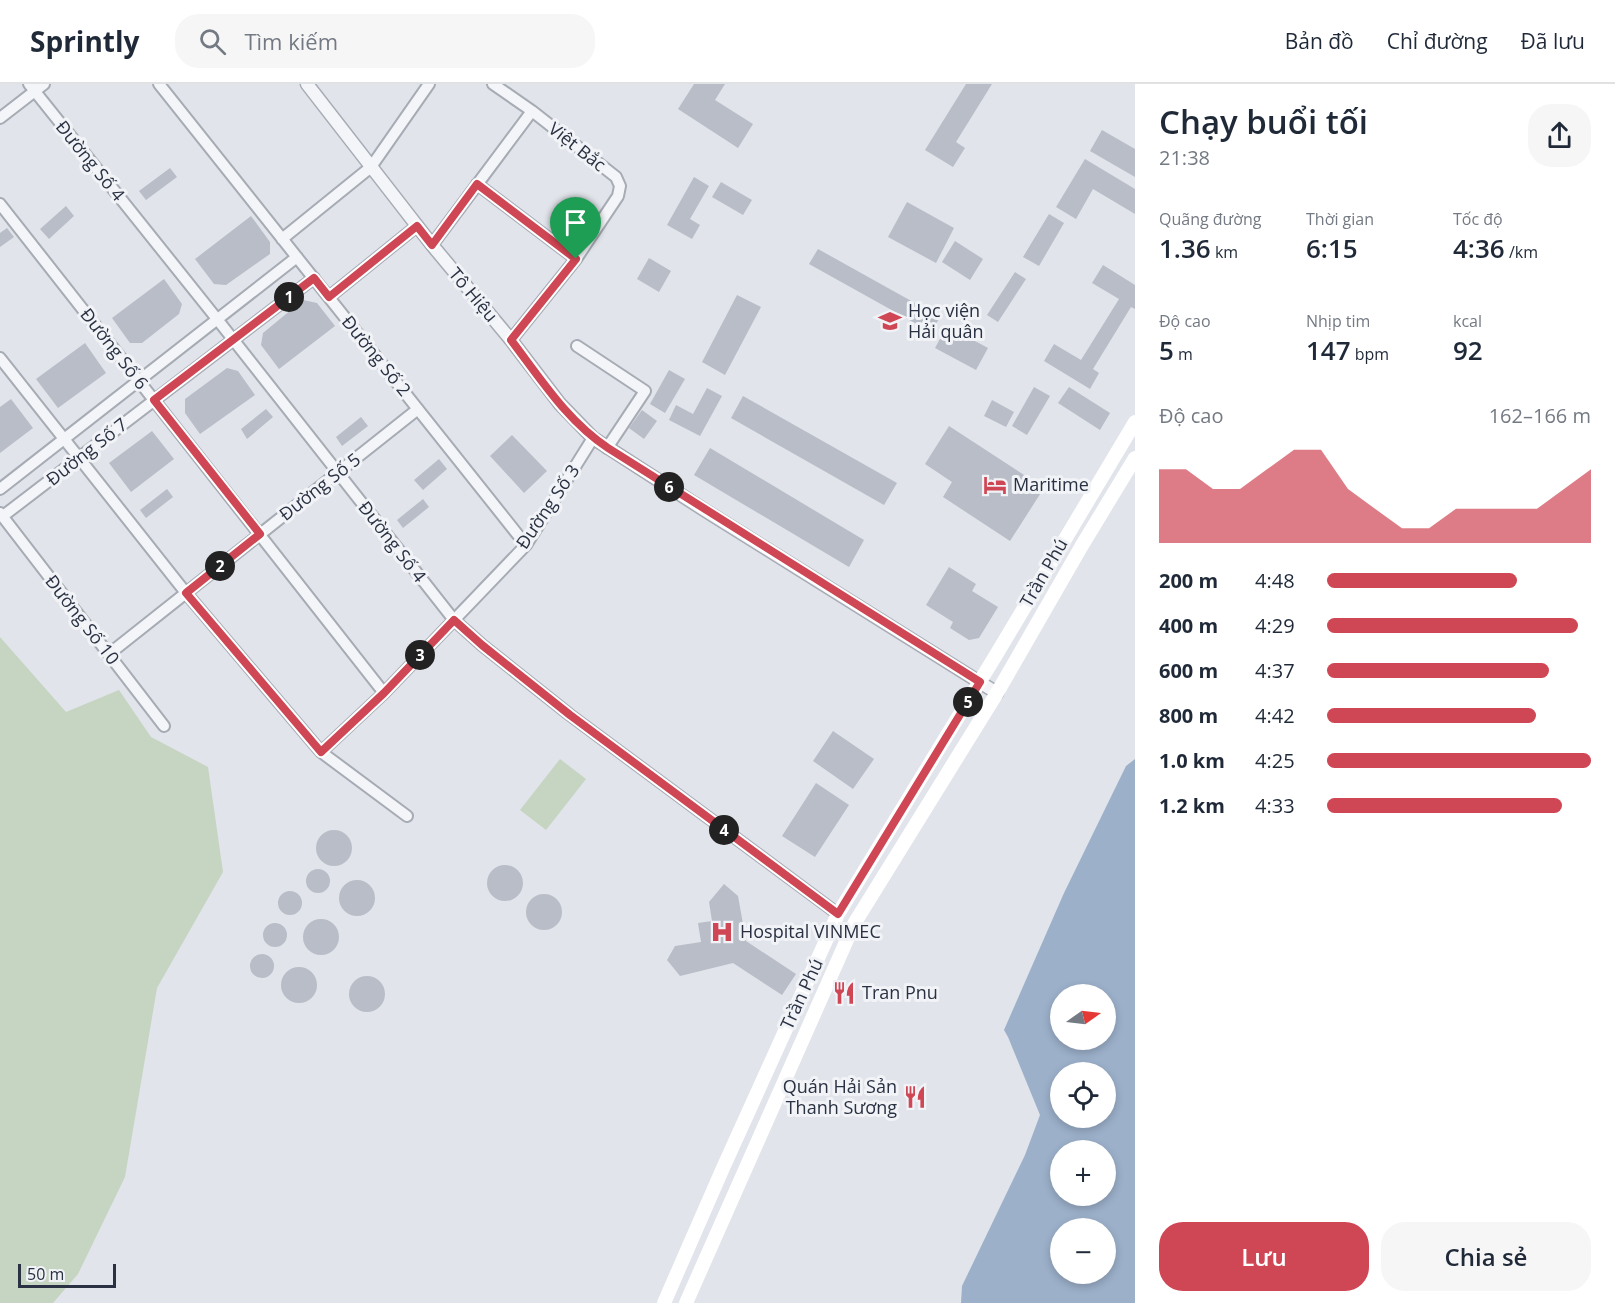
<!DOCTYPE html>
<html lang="vi">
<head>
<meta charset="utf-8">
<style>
	body { margin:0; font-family:"Open Sans",sans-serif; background:#f6f6f7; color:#1f2937; height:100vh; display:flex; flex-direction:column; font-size:22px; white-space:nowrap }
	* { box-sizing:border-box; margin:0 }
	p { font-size:20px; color:#747a83 }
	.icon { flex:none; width:33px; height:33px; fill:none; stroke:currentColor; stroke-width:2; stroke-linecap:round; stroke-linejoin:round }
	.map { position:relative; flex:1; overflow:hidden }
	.side { display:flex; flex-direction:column; background:#fff; width:480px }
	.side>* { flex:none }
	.needle { width:39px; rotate:76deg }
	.controls { position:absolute; left:1050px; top:900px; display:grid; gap:12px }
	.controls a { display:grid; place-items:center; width:66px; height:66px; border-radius:50%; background:#fff; box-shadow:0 3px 9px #0003; font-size:30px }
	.scale { position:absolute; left:18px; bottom:15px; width:98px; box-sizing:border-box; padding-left:6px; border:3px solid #293142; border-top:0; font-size:16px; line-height:21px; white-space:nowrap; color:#293142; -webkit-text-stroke:4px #f1f3f7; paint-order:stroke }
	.pin { position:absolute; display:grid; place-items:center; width:51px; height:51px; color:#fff; margin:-62px -26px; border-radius:50% 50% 50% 0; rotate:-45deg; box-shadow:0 0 6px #0007 }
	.pin .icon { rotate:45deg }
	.km { position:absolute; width:30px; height:30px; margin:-15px; border-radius:50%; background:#222; color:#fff; font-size:16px; line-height:30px; text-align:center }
	.round { display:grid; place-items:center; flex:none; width:63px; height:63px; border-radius:24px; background:#f6f6f7 }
	.head { display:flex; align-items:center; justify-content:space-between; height:102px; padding:0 24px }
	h1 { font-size:33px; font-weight:600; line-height:45px }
	.metrics { display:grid; grid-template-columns:repeat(3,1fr); gap:9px; height:102px; padding:6px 24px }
	.metrics div { display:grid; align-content:center }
	.metrics b { font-size:26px; font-weight:600 }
	.metrics small { font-size:16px; font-weight:400 }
	.metrics p { font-size:16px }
	.chart { height:168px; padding:12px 24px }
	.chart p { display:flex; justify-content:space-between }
	.chart svg { width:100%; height:108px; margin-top:6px; fill:#cf4654; opacity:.7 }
	.button { display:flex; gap:12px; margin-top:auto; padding:12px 24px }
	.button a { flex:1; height:69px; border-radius:24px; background:#cf4654; color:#fff; font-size:24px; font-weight:600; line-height:69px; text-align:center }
	.button a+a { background:#f6f6f7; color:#1f2937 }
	ul { padding:0 24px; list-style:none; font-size:20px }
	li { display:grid; grid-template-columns:96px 72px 1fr; align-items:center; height:45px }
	li i { height:15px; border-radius:8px; background:#cf4654 }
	header { display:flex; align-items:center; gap:36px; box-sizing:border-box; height:84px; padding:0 30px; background:#fff; border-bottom:2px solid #e0e1e3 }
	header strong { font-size:28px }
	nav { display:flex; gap:33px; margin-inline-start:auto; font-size:21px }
	.search { width:420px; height:54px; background:#f6f6f7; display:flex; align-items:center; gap:15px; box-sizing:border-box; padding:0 21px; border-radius:24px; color:#747a83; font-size:22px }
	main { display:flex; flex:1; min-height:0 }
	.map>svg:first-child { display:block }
	.green { fill:#c6d4c2 }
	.water { fill:#9cb0ca; fill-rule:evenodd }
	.building { fill:#b8bdc7 }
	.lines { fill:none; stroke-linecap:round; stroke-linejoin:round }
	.minor-casing { stroke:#a6abb4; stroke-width:14 }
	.tertiary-casing { stroke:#a6abb4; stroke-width:15 }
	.minor { stroke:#f4f5f8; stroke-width:10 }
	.tertiary { stroke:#f4f5f8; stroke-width:12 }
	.secondary { stroke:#fff; stroke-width:14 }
	.route-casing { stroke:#fff; stroke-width:12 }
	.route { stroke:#cf4654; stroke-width:8 }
	.labels { text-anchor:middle; stroke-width:6; stroke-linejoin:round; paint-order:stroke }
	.street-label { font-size:18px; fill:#293142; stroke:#f1f3f7 }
	.poi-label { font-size:18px; fill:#293142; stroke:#f1f3f7; text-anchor:start }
</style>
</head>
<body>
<header>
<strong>Sprintly</strong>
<div class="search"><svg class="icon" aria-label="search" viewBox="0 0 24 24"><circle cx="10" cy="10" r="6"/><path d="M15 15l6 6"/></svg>Tìm kiếm</div>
<nav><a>Bản đồ</a><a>Chỉ đường</a><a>Đã lưu</a></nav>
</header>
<main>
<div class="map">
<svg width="1135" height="1219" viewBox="0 0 1135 1219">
	<rect width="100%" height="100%" fill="#e1e4ea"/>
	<path class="green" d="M0,553L66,628L119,606L151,653L208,683L223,788L157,904L125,1093L78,1190L53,1219H0Z
		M560,675L586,695L546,746L520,726Z"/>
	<path class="water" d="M1135,675V1219H961L962,1202L1025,1071L1040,1031L1008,953L1004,946L1064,809L1126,682ZM1060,910H1106V956H1060ZM1060,988H1106V1034H1060ZM1060,1066H1106V1112H1060ZM1060,1144H1106V1190H1060Z"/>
	<path class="building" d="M694,0H725L715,16L753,40L738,64L678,25Z
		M966,0H992L956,58L965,64L953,83L925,66Z
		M1102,46L1135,65V93L1090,67Z
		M1085,75L1135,105V130L1093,105L1076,135L1056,123Z
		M170,84L177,93L146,116L139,107Z
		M694,93L709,102L690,135L700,141L692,155L667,141Z
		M721,98L752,116L743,131L712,113Z
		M907,118L954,144L936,179L888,153Z
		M66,122L74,132L49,155L40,145Z
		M1049,130L1064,139L1039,182L1023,173Z
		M251,132L270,158V170L226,201L214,200L195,175Z
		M7,144L14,153L0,163V149Z
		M955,157L983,175L970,196L942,178Z
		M818,165L940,233L931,248L809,180Z
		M649,174L671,187L659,208L637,195Z
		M1103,181L1135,201V225L1131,223L1093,285L1099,289L1090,305L1044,277L1054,260L1081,276L1119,215L1092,199Z
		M1015,188L1026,195L998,238L987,231Z
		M164,195L182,220L179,230L142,259H130L112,234Z
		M737,211L761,223L725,291L702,278Z
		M303,216L317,219L335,242L279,285L261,261L263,249Z
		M947,242L988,264L976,286L935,264Z
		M85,259L106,289L58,324L36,295Z
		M227,284L238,287L255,311L200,350L185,329V315Z
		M669,286L685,295L665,329L650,320Z
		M1034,303L1050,312L1027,351L1012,342Z
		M1069,303L1110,329L1100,346L1058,319Z
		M707,304L722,312L700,352L669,336L676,321L693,330Z
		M743,312L897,399L884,421L731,334Z
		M11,315L33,344L0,369V323Z
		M992,316L1014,328L1006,343L984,332Z
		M266,325L273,333L247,355L241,345Z
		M642,326L657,337L644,355L629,344Z
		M361,333L368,342L342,362L336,353Z
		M949,342L1044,404L1010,457L943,413L952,398L925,380Z
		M152,347L174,375L131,408L109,379Z
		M512,351L547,387L524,409L490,372Z
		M710,364L864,456L849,483L694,391Z
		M439,375L447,385L423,406L414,396Z
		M167,405L173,413L146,434L140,426Z
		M423,415L429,423L403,444L397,436Z
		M949,483L976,500L972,507L998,523L979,554L969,556L950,544L953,538L926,521Z
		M833,647L874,675L853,705L813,677Z
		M816,699L849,721L815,773L782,752Z
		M316 764a18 18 0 1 1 36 0a18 18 0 1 1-36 0Z
		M487 799a18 18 0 1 1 36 0a18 18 0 1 1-36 0Z
		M306 797a12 12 0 1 1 24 0a12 12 0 1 1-24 0Z
		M339 814a18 18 0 1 1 36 0a18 18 0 1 1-36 0Z
		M724,800L738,812L746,857L796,890L782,911L733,879L680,892L667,876L675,862L701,858L698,839L712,837L709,818Z
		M278 819a12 12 0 1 1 24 0a12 12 0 1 1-24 0Z
		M526 828a18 18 0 1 1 36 0a18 18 0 1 1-36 0Z
		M303 853a18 18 0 1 1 36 0a18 18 0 1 1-36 0Z
		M263 851a12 12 0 1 1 24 0a12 12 0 1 1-24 0Z
		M250 882a12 12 0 1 1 24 0a12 12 0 1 1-24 0Z
		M281 901a18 18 0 1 1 36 0a18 18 0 1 1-36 0Z
		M349 910a18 18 0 1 1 36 0a18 18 0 1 1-36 0Z"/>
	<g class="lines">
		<g class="minor-casing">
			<path id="minor" d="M29,0L217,235L454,536L482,561L570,631L838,830
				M159,0L526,461
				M493,0L532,27L616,93L620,102L618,112L576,175L511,256
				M0,34L44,0
				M477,100L576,175
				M0,120L384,609
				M282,155L371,83L429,0
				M432,161L532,27
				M329,213L417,142
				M577,262L645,307L607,364
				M0,274L186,509L321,668L407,732
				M0,405L297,173
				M0,429L164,642
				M3,432L314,194
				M109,570L418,325
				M321,668L384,609L526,461L593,354"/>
		</g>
		<g class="tertiary-casing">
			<path id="tertiary" d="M307,0L432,161L511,256L560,320L593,354L706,427L997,609"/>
		</g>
		<use href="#minor" class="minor"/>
		<use href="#tertiary" class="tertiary"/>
		<path class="secondary" d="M664,1219L723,1084L838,830L996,571L1135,338
			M686,1219L854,840L997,609L1081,463L1135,374"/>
	</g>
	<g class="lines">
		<g class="route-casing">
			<path id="route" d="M477,100L576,175L511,256C540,294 567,337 608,364L980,598L838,830L570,631L482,561L454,536L384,609L321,668L186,509L260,450L154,316L314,194L329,213L417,142L432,161Z"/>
		</g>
		<use href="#route" class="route"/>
	</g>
	<defs>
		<g id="university-bare" transform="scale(1.8)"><path d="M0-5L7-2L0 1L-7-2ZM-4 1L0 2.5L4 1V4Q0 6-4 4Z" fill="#cf4654" stroke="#f1f3f7" stroke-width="2.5" paint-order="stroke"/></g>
		<g id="hotel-bare" transform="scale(1.8)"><path d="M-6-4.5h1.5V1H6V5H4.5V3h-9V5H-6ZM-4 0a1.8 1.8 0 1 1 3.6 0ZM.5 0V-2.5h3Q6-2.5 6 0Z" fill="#cf4654" stroke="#f1f3f7" stroke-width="2.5" paint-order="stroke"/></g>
		<g id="hospital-bare" transform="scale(1.8)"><path d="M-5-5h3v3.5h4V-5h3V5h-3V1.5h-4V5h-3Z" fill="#cf4654" stroke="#f1f3f7" stroke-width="2.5" paint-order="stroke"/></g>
		<g id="restaurant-bare" transform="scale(1.8)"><path d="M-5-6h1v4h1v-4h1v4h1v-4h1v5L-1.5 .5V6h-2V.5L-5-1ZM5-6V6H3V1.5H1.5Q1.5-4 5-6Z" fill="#cf4654" stroke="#f1f3f7" stroke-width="2.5" paint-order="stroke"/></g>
	</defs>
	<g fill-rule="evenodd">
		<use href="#university-bare" x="890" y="237"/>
		<use href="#hotel-bare" x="995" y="401"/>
		<use href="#hospital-bare" x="722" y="848"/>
		<use href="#restaurant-bare" x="844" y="909"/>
		<use href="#restaurant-bare" x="915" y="1013"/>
	</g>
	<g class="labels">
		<g class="street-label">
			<text transform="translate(577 63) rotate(38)" y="6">Việt Bắc</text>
			<text transform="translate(90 77) rotate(51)" y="6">Đường Số 4</text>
			<text transform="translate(473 211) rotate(50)" y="6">Tô Hiệu</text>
			<text transform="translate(114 265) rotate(52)" y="6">Đường Số 6</text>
			<text transform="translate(376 272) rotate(51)" y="6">Đường Số 2</text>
			<text transform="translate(87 368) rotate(-38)" y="6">Đường Số 7</text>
			<text transform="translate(320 403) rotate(-38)" y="6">Đường Số 5</text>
			<text transform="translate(548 423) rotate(-56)" y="6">Đường Số 3</text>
			<text transform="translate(392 458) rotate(52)" y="6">Đường Số 4</text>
			<text transform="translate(1044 489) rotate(-60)" y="6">Trần Phú</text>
			<text transform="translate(82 536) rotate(52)" y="6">Đường Số 10</text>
			<text transform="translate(802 910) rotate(-65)" y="6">Trần Phú</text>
		</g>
		<g class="poi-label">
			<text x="908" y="233">Học viện<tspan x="908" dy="21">Hải quân</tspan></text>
			<text x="1013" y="407">Maritime</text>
			<text x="740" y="854">Hospital VINMEC</text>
			<text x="862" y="915">Tran Pnu</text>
			<text x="897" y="1009" text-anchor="end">Quán Hải Sản<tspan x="897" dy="21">Thanh Sương</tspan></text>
		</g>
	</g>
</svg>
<div class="controls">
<a><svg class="needle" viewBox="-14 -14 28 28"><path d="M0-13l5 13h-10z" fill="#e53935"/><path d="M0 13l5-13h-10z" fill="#747a83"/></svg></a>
<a><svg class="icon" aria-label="locate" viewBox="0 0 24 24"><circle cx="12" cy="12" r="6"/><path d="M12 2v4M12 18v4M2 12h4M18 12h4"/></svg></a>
<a>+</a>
<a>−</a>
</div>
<div class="scale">50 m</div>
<div class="pin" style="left:576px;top:175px;background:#1e9e55"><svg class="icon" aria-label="arrive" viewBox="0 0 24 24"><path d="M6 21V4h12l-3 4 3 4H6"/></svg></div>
<b class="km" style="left:289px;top:213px">1</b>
<b class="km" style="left:220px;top:482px">2</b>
<b class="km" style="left:420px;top:571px">3</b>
<b class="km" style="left:724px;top:746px">4</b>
<b class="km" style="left:968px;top:618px">5</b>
<b class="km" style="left:669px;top:403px">6</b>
</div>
<section class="side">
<div class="head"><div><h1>Chạy buổi tối</h1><p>21:38</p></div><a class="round"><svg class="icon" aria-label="share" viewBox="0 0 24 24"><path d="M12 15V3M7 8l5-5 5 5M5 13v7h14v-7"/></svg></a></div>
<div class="metrics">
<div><p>Quãng đường</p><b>1.36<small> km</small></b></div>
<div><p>Thời gian</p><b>6:15</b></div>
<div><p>Tốc độ</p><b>4:36<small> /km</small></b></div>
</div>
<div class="metrics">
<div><p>Độ cao</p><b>5<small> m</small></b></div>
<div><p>Nhịp tim</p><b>147<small> bpm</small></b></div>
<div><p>kcal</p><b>92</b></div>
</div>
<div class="chart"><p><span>Độ cao</span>162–166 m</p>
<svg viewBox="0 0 160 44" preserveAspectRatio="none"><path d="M0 44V14L10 14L20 22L30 22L40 14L50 6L60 6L70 22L80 30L90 38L100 38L110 30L120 30L130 30L140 30L150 22L160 14V44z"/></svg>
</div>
<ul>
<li><b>200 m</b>4:48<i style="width:72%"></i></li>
<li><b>400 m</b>4:29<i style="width:95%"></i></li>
<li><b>600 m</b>4:37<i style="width:84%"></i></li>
<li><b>800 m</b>4:42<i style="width:79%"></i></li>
<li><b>1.0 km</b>4:25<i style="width:100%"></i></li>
<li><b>1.2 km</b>4:33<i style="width:89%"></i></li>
</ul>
<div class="button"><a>Lưu</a><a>Chia sẻ</a></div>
</section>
</main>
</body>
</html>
